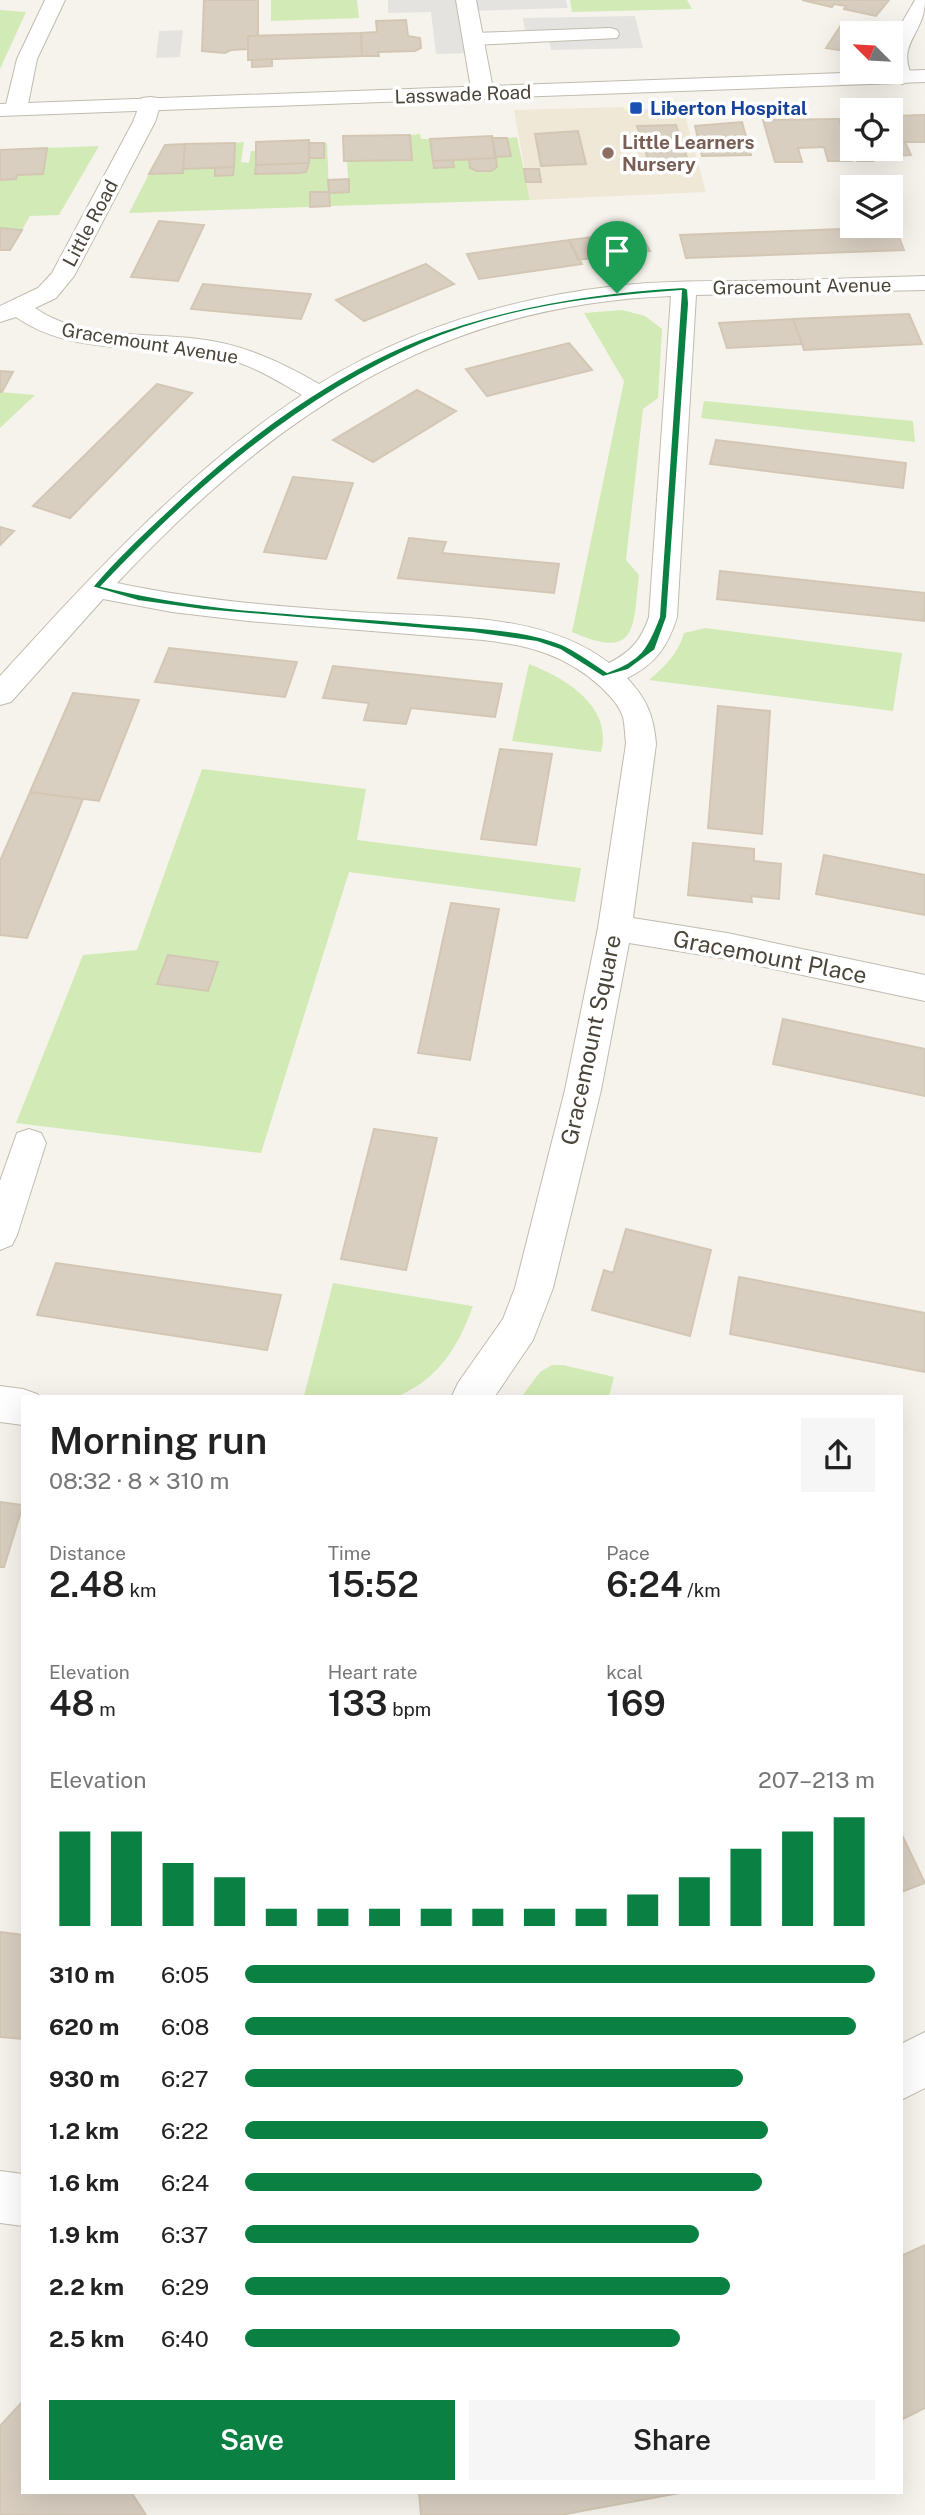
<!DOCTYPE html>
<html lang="en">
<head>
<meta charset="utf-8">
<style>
	body { margin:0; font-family:"Public Sans",sans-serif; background:#f6f6f6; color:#222; height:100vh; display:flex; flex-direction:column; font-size:26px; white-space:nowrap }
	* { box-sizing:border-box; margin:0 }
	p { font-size:23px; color:#767676 }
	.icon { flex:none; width:38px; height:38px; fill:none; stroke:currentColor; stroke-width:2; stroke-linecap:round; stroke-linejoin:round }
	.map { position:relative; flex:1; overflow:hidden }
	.details { position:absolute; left:21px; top:1395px; width:882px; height:1099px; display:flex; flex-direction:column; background:#fff; border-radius:0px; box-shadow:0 7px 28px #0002 }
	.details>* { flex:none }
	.needle { width:46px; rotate:294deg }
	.buttons { position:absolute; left:840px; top:21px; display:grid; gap:14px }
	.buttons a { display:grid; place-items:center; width:63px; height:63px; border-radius:0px; background:#fff; box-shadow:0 7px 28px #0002; font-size:35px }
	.pin { position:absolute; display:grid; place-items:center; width:60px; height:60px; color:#fff; margin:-72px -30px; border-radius:50% 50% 50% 0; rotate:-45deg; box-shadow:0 0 7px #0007 }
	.pin .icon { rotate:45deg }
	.round { display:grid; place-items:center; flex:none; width:74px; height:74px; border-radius:0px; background:#f6f6f6 }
	.head { display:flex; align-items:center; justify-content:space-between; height:119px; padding:0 28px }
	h1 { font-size:38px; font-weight:600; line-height:52px }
	.metrics { display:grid; grid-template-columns:repeat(3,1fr); gap:10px; height:119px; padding:7px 28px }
	.metrics div { display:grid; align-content:center }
	.metrics b { font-size:35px; font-weight:600 }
	.metrics small { font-size:19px; font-weight:400 }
	.metrics p { font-size:19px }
	.chart { height:196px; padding:14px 28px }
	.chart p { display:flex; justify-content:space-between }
	.chart svg { width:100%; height:126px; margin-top:7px; stroke:#0b8043; stroke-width:6 }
	.button { display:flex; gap:14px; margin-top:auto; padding:14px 28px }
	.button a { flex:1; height:80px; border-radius:0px; background:#0b8043; color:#fff; font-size:28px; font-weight:600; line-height:80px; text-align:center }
	.button a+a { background:#f6f6f6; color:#222 }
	ul { padding:0 28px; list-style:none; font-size:23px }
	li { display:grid; grid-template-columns:112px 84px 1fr; align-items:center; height:52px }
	li i { height:18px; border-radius:9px; background:#0b8043 }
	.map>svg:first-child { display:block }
	.education { fill:#efe8d6 }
	.green { fill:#d2eab5 }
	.parking { fill:#e5e3e0 }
	.building { fill:#d8cfc1; stroke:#d3c7b4; stroke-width:2 }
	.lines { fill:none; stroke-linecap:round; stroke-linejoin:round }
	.service-casing { stroke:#c2bbae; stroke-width:2 }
	.minor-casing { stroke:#c2bbae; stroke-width:2 }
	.tertiary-casing { stroke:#c2bbae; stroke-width:2 }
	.service { fill:#fff; fill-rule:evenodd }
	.minor { fill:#fff; fill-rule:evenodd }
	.tertiary { fill:#fff; fill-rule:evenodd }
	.route { fill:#0b8043; stroke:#fff; stroke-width:2; fill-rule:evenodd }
	.transit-dot { fill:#1a4fb4; stroke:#fff; stroke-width:2.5 }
	.education-dot { fill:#8d6e63; stroke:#fff; stroke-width:2.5 }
	.labels { text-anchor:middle; stroke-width:7; stroke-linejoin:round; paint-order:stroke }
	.far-street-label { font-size:19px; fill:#4b4439; stroke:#fff }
	.far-transit-label { font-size:19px; font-weight:bold; fill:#164399; stroke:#fff; text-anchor:start }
	.far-education-label { font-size:19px; font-weight:bold; fill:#785e54; stroke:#fff; text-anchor:start }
	.street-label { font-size:23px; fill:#4b4439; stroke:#fff }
</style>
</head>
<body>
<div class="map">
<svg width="925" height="2515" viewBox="0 0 925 2515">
	<rect width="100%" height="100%" fill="#f6f3ec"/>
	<path class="education" d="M624,107L625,110L683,108L706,192L530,200L514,110Z"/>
	<path class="green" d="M271,0H357L359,18L271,21Z
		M570,0H687L692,9L572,12Z
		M0,10L26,12L0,69Z
		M420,134L421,139H430L434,168L453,160L469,159L470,168C479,172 488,173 497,167L495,157L511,156L507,138L517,137L530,200L330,206L329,193L349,192L347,161L411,160L410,135Z
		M244,142L241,162L249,163L251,151H256V174L306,172L309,158L324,157V143H327L329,192L310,193V207L129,213L149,174L182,173L183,169L215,168V176L233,175L235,143Z
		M99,146L59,215L30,216L22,230L0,228V180L16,179L17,175L43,174L47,148Z
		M622,310L645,316L662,329L658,398L643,409L626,560L639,575C633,628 638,661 572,632L624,381L584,313Z
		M0,392L35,395L0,428Z
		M704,401L913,421L915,442L701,418Z
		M705,628L902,653L893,711L649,680C665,666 678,654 684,633Z
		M529,664C565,678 613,706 601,752L512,741Z
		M202,769L366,789L357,840L581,868L575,902L349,872L261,1153L16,1123L83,955L137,950Z
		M333,1283L472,1306H473C458,1347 440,1377 399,1396H304Z
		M552,1365H563L614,1377L609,1396H522L540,1372Z"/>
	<path class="parking" d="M388,0H566L568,8L470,11L475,53L436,54L431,12L388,13Z
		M635,16L643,48L551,50L548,37H526L523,18Z
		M183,30L180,57L156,58L159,31Z"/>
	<path class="building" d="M204,0H258V36H248V49L231,50L225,53L202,51Z
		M802,0H889L876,16L844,9L846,6L834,4L832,7Z
		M406,20L408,36L420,38L421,48L415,51L378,52L379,56H362L361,33L377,32L376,21Z
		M841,25L873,31L852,33V52L826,48Z
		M361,33L362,56L248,60V36Z
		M272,59V66L252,67V60Z
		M925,115V142H905L911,155L889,156L886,149H891V116Z
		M839,119L852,161H828L824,147L798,148L802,162H775L763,120Z
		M742,122L751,155L702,156L695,126Z
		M676,125L691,170L652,172L637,126Z
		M578,131L586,164L541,166L535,134Z
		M410,135L412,160L344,161L343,136Z
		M492,136L496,158L433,161L430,139Z
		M492,138H507L511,156L495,157Z
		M309,140V163L256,165V142Z
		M235,143L234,167L183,169L185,144Z
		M310,143H324V158H309Z
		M185,144L183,173L149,174L165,145Z
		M850,145L852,149H869L873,161H857Z
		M47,148L43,174L17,175L16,179L0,180V150Z
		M496,158L497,167L491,171H477L470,168L469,159Z
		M453,160L454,167L434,168L433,161Z
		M309,163L306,172L300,173L255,174L256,165Z
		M234,167L233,175L215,176V168Z
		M524,169H539L541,182H526Z
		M349,179V192L329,193L328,180Z
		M310,192H329L330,206L310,207Z
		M159,221L204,225L178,281L131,277Z
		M895,227L904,250L686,258L680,235Z
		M0,228L22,230L10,250H0Z
		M639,231L650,251L578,260L569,240Z
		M569,240L582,264L479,279L467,254Z
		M426,264L454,284L364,321L336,300Z
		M203,284L311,294L301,319L191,309Z
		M909,314L922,344L804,350L793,319Z
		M793,319L802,344L727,348L719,323Z
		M569,343L592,370L487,396L466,369Z
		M0,371L13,372L2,392H0Z
		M157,384L192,393L70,518L33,506Z
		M417,390L456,411L373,462L333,440Z
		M716,440L906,463L903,488L710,464Z
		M293,477L353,483L326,559L264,552Z
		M0,527L14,531L0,545Z
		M409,538L446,542L442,553L559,564L554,593L398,578Z
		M720,571L925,593L924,621L717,599Z
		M169,648L297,662L285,697L155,682Z
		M333,666L502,684L495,717L411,708L406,724L364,720L369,703L323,698Z
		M73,693L139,700L99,801L30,792Z
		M718,706L770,711L762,834L708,828Z
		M500,749L552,754L536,845L481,839Z
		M30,792L83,799L27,938L0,935V861Z
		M693,843L754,849V861L781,864L779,899L751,896L752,902L688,895Z
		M824,855L925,875V915L816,894Z
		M451,903L499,909L470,1060L418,1053Z
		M168,955L218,962L208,991L157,984Z
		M783,1019L925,1049V1096L773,1064Z
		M374,1129L437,1138L406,1270L341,1259Z
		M626,1229L711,1250L690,1336L592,1310L604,1270L613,1273Z
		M56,1263L281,1295L267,1350L37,1315Z
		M739,1277L925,1313V1372L730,1334Z
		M0,1502L23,1505L4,1567H0Z
		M901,1833L925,1883L901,1892Z
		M0,1932L23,1935V2039L0,2037Z
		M925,2245V2408L901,2420V2256Z
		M23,2401V2492H131L146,2515H0V2426Z
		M419,2492H685L560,2515H421Z"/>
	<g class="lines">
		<g class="service-casing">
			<path id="service" d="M915,0H925C925,35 895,43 913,78L903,84L896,82C878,55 902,24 915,0Z
				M610,28L617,30L619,34L617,38L473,45L464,39L473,33Z
				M29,1129L41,1133L46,1143L17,1235L12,1245L0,1250V1181L17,1133Z"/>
		</g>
		<g class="minor-casing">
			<path id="minor" d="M45,0H65L37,59L27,109L24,114H8L5,109L17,59Z
				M456,0H476L494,94L491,99H475L472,94Z
				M150,97L158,98L161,103L155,122L74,276L56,298L35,308C81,340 145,332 198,339C243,344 281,362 319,384C409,329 511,298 616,286C658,281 701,281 744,281C804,280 865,278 925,276V290L696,295L677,617C668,646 655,665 627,678C646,698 654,716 656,744L633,918L727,933L925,975V1001L727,959L629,943L601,1090L553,1288L533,1340L495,1396H452L458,1383L503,1319L515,1288L565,1090L598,928L626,744C625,735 625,726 623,717C619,705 610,696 601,687C566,655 528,645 483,640L248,621L172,612L103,599L11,702L0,705V676C93,574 186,472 302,395C276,380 249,363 219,357C153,343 74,358 16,317L0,322V306L38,288L52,273L133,122L142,98ZM671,296L649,617C641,640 631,652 609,663C540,610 438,618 356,612C276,606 196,600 117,583C274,416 435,305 671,296Z
				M0,1386L23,1389L37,1394L39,1396H23V1425L0,1422Z
				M925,2032V2088L901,2100V2044Z
				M0,2171L23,2174V2226L0,2223Z"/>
		</g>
		<g class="tertiary-casing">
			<path id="tertiary" d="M925,70V82L0,116V104Z"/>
		</g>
		<use href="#service" class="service"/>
		<use href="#minor" class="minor"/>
		<use href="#tertiary" class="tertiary"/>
	</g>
	<path class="route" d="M684,287L688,289L689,304L667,617L655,650L628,670L603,677L560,650L537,642L473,633L203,610L138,601L92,587C119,555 151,526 182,497C249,435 334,373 420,339C505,306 594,292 684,287ZM681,291L659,617C647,649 640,660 607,672C594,663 580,653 566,646C528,628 462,627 419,623C314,614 205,612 102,586C195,488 297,399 422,344C503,308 594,297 681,291Z"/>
	<rect class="transit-dot" x="629" y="101" width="14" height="14" rx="3.5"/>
	<circle class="education-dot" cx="608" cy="153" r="7"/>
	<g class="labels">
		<g class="far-street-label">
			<text transform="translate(463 94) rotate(-2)" y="7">Lasswade Road</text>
			<text transform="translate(90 223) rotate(-62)" y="7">Little Road</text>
			<text transform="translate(802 286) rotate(-1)" y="7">Gracemount Avenue</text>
			<text transform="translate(150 343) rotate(9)" y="7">Gracemount Avenue</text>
		</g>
		<g class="far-transit-label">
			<text x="650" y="115">Liberton Hospital</text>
		</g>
		<g class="far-education-label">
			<text x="622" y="149">Little Learners<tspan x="622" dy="22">Nursery</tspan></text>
		</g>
		<g class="street-label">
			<text transform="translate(770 957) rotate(11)" y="8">Gracemount Place</text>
			<text transform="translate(591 1040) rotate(-78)" y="8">Gracemount Square</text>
		</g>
	</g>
</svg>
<div class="buttons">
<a><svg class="needle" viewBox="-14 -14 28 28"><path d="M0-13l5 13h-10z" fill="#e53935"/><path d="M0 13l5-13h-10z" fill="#767676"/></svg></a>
<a><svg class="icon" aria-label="locate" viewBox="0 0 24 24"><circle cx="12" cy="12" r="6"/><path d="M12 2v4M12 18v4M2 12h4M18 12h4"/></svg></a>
<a><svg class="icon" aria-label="layers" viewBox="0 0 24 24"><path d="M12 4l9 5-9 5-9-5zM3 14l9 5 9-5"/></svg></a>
</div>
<div class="pin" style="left:617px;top:293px;background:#1e9e55"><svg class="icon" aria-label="arrive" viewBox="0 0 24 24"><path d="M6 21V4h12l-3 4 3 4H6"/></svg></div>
<section class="details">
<div class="head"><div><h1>Morning run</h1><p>08:32 · 8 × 310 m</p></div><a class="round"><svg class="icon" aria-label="share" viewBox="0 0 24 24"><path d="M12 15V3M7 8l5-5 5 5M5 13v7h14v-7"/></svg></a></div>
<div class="metrics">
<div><p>Distance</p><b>2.48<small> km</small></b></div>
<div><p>Time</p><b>15:52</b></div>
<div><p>Pace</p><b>6:24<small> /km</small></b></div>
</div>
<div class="metrics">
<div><p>Elevation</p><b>48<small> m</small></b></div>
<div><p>Heart rate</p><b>133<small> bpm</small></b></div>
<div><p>kcal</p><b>169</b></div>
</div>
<div class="chart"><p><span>Elevation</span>207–213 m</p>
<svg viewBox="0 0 160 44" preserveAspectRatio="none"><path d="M5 44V11M15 44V11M25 44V22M35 44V27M45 44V38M55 44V38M65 44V38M75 44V38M85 44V38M95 44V38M105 44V38M115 44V33M125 44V27M135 44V17M145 44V11M155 44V6"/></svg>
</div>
<ul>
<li><b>310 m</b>6:05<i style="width:100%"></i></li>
<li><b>620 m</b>6:08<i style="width:97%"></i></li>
<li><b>930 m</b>6:27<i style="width:79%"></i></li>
<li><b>1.2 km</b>6:22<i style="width:83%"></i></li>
<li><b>1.6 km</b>6:24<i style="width:82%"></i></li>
<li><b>1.9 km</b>6:37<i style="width:72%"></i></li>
<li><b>2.2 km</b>6:29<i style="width:77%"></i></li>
<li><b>2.5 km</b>6:40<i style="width:69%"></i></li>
</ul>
<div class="button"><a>Save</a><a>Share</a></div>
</section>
</div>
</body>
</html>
